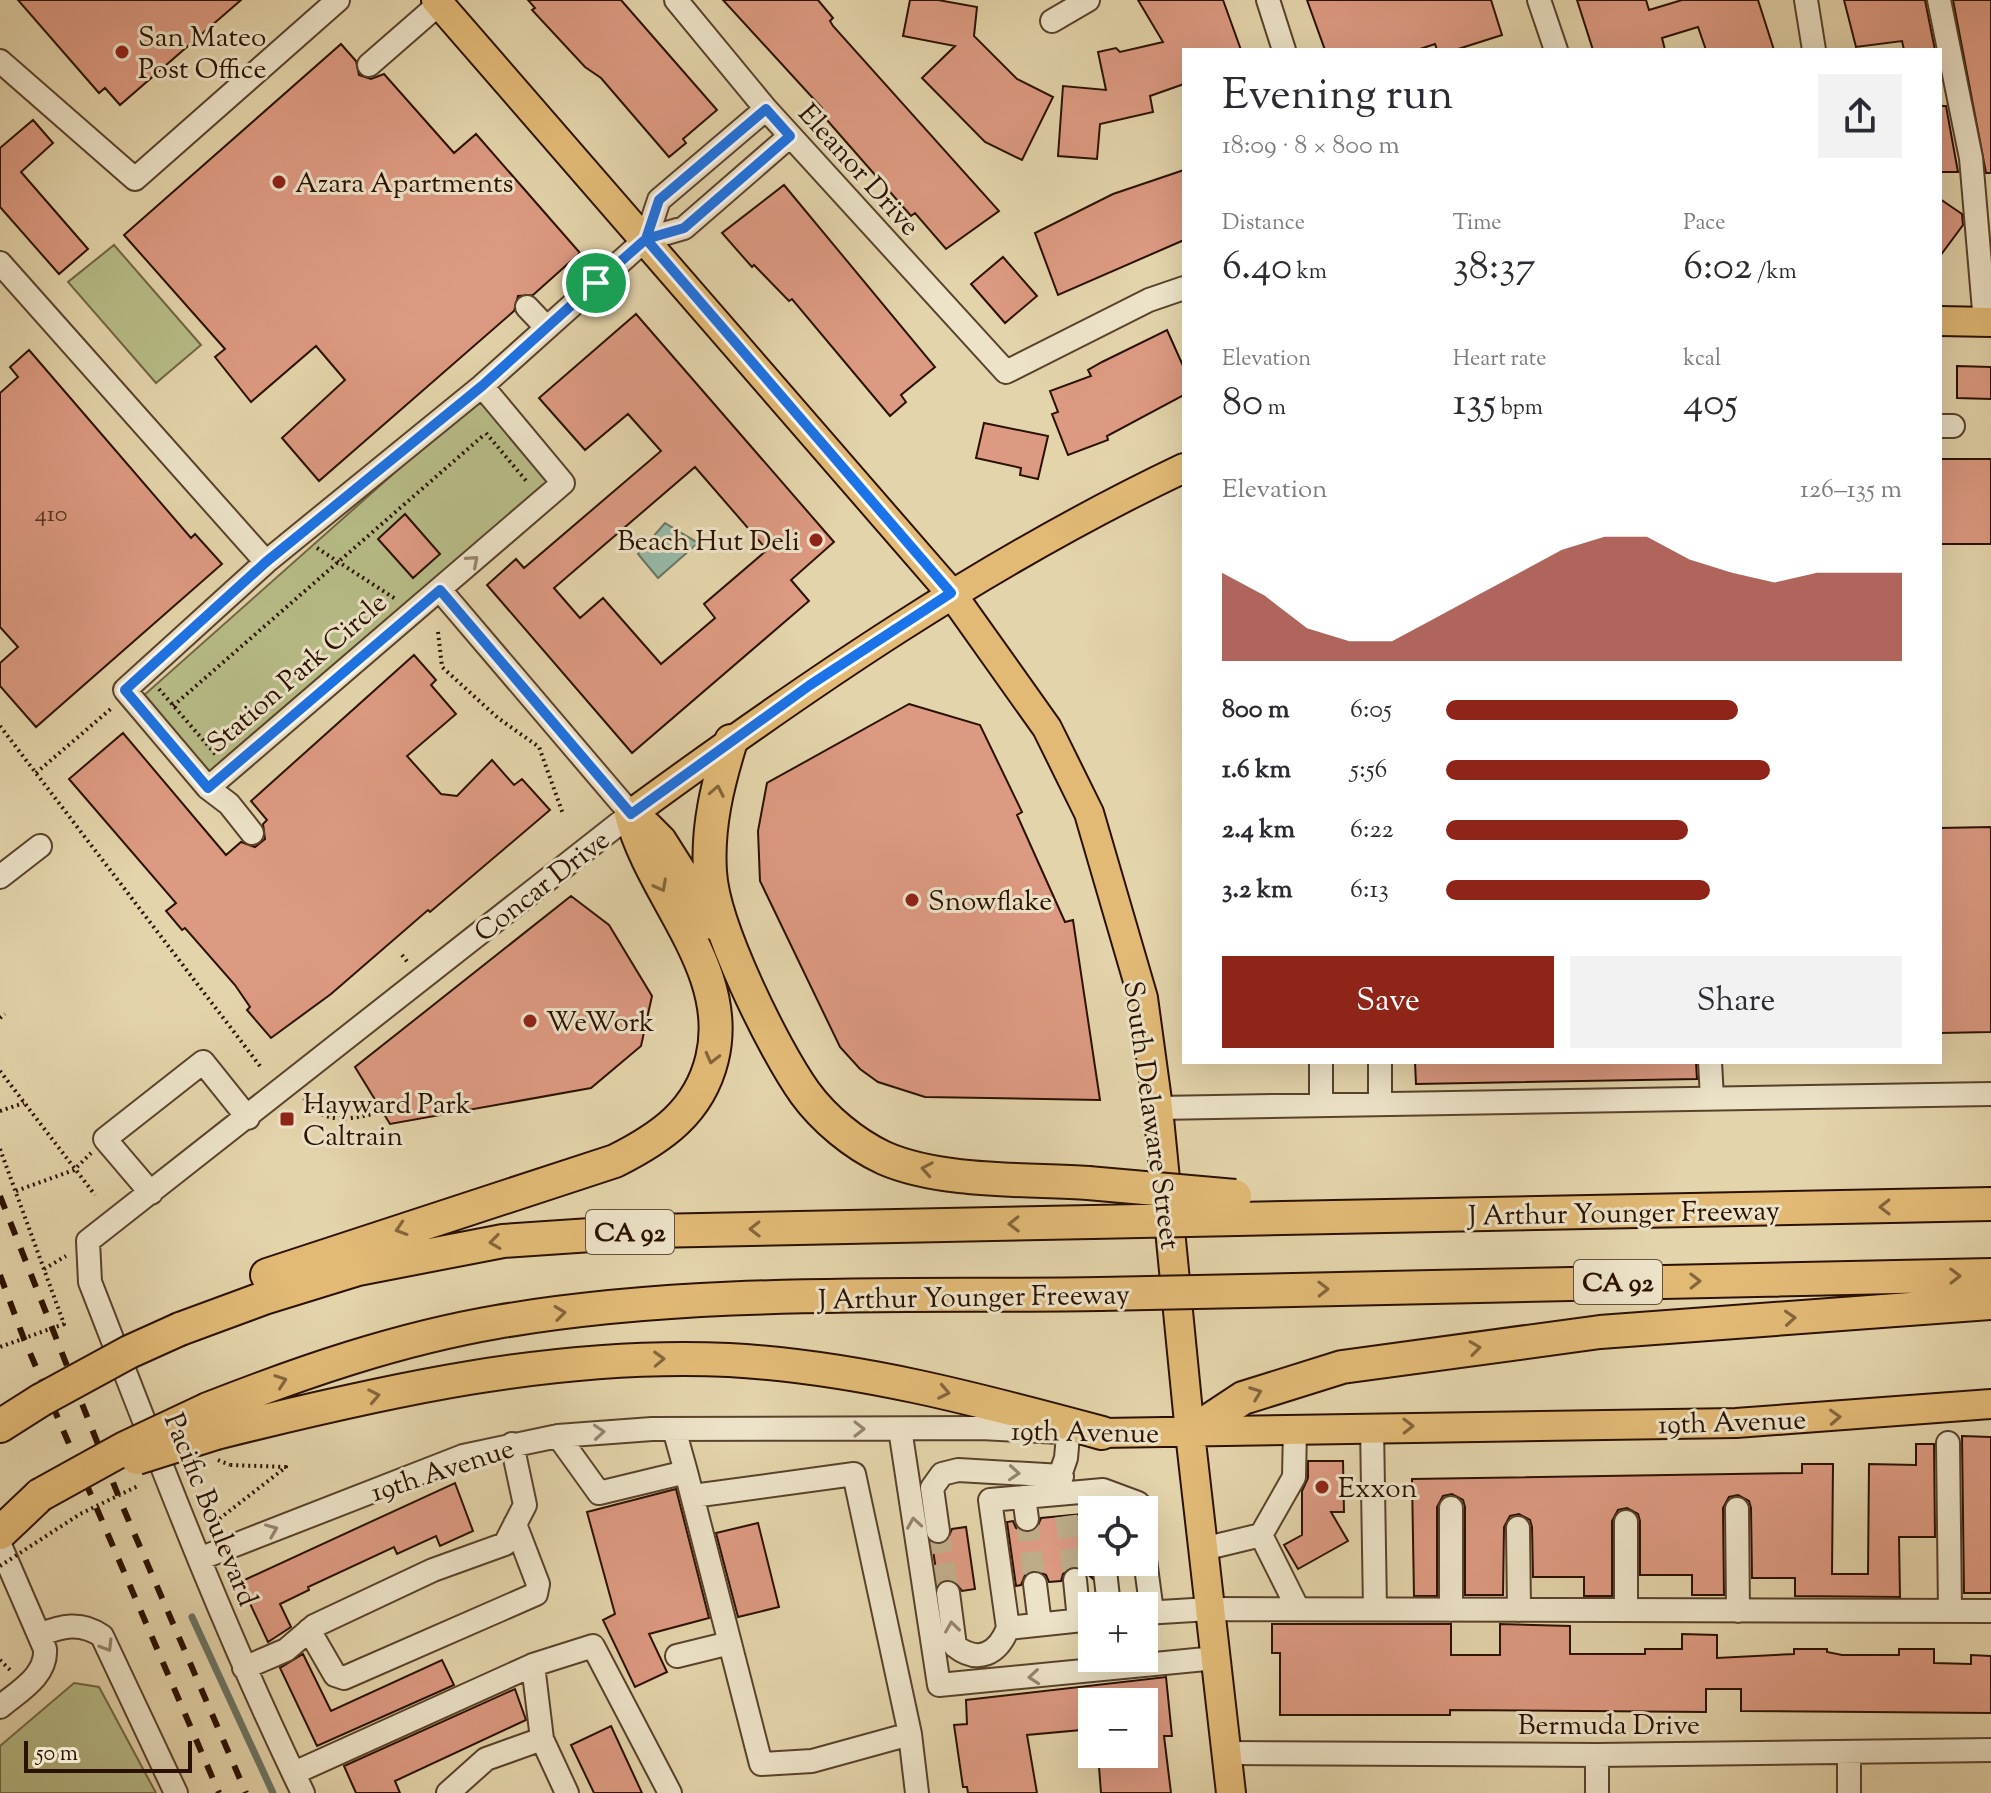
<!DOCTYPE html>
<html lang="en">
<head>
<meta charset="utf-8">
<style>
	body { margin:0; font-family:"Sorts Mill Goudy",serif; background:#f2f2f3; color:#2b2b33; height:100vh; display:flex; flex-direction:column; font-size:30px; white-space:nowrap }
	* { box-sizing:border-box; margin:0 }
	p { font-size:26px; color:#7c7c81 }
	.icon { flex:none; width:44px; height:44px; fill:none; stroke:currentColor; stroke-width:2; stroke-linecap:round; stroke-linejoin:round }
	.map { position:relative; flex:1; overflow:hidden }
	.side { position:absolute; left:1182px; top:48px; width:760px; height:1016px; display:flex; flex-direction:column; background:#fff; border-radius:0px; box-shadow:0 8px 32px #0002 }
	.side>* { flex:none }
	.controls { position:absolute; left:1078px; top:1496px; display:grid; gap:16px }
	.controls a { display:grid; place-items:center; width:80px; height:80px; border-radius:0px; background:#fff; box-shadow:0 8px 32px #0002; font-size:40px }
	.scale { position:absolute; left:24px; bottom:20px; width:168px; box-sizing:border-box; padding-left:8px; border:4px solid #2b1100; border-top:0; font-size:22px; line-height:28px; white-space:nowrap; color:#2b1100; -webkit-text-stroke:6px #ede3c8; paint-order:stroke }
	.pin { position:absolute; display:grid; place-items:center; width:68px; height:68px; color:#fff; margin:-34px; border:4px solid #fff; border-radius:50%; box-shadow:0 2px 8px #0007 }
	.round { display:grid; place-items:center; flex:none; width:84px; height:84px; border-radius:0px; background:#f2f2f3 }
	.overview { display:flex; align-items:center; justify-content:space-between; height:136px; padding:0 40px }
	h1 { font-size:44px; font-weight:600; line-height:60px }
	.stats { display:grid; grid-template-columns:repeat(3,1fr); gap:12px; height:136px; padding:8px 40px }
	.stats div { display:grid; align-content:center }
	.stats b { font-size:40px; font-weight:600 }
	.stats small { font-size:22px; font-weight:400 }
	.stats p { font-size:22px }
	.chart { height:224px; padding:16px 40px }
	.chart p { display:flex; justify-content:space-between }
	.chart svg { width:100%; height:144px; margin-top:8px; fill:#8f2418; opacity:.7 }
	.primary-button { display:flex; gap:16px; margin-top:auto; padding:16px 40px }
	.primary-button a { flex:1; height:92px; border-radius:0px; background:#8f2418; color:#fff; font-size:32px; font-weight:600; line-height:92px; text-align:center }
	.primary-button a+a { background:#f2f2f3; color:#2b2b33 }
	ul { padding:0 40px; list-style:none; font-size:26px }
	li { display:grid; grid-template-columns:128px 96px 1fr; align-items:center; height:60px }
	li i { height:20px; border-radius:10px; background:#8f2418 }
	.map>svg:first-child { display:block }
	.green { fill:#b7bc87; stroke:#716644; stroke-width:2 }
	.water { fill:#96b8a5; stroke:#6b7563; stroke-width:2 }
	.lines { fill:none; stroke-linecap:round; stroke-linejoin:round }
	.stream { stroke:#6b7563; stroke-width:7 }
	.building { fill:#dd9a82; stroke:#2b1100; stroke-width:2; fill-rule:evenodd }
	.minor-tunnel { stroke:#bfad89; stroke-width:22; stroke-dasharray:22 11; stroke-linecap:butt }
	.minor-casing { stroke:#59422b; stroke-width:26 }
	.major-casing { stroke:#2b1100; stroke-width:32 }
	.highway-casing { stroke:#2b1100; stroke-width:36 }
	.path { stroke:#2b1100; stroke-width:4; stroke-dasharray:2 4; stroke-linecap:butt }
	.minor { stroke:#ede3c8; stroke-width:22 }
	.major { stroke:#e2ba76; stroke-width:28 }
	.highway { stroke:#e2ba76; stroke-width:32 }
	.rail { stroke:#2b1100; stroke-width:6; stroke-dasharray:14 14; stroke-linecap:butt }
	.highway-bridge-casing { stroke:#2b1100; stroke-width:36; stroke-linecap:butt }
	.path-bridge { stroke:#2b1100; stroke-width:4; stroke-dasharray:2 4; stroke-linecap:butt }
	.highway-bridge { stroke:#e2ba76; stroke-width:32 }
	.oneway { stroke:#96846e }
	.oneway2 { stroke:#86663b }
	.route-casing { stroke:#fff; stroke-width:16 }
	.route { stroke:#1a73e8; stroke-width:10 }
	.poi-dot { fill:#8f2418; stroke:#ede3c8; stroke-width:3 }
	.labels { text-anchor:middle; stroke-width:6; stroke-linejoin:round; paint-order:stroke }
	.number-label { font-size:24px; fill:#583320 }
	.shield { fill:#ede3c8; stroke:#65503c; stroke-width:2 }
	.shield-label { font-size:26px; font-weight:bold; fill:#2b1100 }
	.poi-label { font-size:28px; fill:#2b1100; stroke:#ede3c8; text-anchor:start }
	.street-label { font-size:28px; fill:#2b1100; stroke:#ede3c8 }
</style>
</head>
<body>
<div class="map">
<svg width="1991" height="1793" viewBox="0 0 1991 1793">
	<rect width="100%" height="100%" fill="#e4d4ab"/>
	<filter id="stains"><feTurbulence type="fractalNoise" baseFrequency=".0025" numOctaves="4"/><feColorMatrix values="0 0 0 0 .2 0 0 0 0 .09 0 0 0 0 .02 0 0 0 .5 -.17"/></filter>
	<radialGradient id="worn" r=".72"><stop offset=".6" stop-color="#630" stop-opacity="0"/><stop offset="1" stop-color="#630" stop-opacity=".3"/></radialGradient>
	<path class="green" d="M114,245L201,345L156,383L68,282Z
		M482,395L557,480L207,778L142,697Z
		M74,1683L99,1687L156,1793H0V1746Z"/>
	<path class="water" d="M665,523L698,543L658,578L638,554Z"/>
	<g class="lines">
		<path class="stream" d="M192,1617L273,1793"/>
	</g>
	<path class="building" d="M18,0H241L120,105L105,88L99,93Z
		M528,0H621L717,110L683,139L686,143L669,157L601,78L585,67L532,10L535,8Z
		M723,0H818L833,18L830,21L833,26L999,211L946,249L915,213L911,216L819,111L822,108Z
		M910,0H938L977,7L974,36L1017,79L1053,97L1022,160L985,142L922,78L955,46L903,36Z
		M1138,0H1223L1241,50H1184V84L1150,96L1153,112L1100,124L1097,159L1058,156L1063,86L1106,90L1098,52L1116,48L1120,52L1163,42Z
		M1307,0H1491L1502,35L1455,50H1437L1435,44L1417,50H1325Z
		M1577,0H1646L1649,10L1682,0H1758L1774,50H1706L1698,27L1662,38L1665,50H1593Z
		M1844,0H1925L1935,50H1904L1902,41L1856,47Z
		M1953,0H1991V173H1986Z
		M341,44L356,61L359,75L371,79L384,74L454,153L476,134L580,253L533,295L518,296L514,311L319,481L282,438L345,380L316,346L251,402L215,357L225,349L124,235Z
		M1940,106H1946L1958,172H1940Z
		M33,120L53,143L21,172L88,249L59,274L0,207V148Z
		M1184,170V240L1058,295L1035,233L1113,194Z
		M784,185L935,367L901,395L906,402L890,416L792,299L789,301L754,265L752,267L722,233Z
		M1940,199L1962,214L1963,225L1940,256Z
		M1003,257L1037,296L1005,323L971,284Z
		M636,314L834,542L791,580L809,601L632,753L487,585L516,559L524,568L661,451L628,414L585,450L539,398ZM695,467L767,550L704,604L715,618L661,664L603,598L580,618L554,588Z
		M1167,330L1184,368V395L1107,436L1108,440L1068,455L1052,414L1058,412L1050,391L1091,376L1088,370L1102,362Z
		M29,350L191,538L195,534L222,564L36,727L0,686V663L18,647L0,627V393L18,377L10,367Z
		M1957,366L1991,367V399L1957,398Z
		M984,423L1048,436L1038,479L1020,475L1021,468L976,458Z
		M1940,459H1991V544H1940Z
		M405,514L440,554L413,578L378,539Z
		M414,655L436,680L431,685L456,714L407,756L441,794L457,796L492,760L514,785L522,779L550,810L430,912L428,910L331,994L271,1038L247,1010L250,1007L235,985L185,928L182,930L166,911L176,903L69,779L123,733L226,855L241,842L255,847L265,839L263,824L267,820L251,801Z
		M909,704L980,725L1022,812L1017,815L1065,922L1073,920L1100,1100L925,1097L878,1082L860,1069L840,1047L760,881L758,831L767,783Z
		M1991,827V1032L1940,1033V828Z
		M571,896L609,925L652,996L641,1046L591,1088L390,1124L355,1067Z
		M1415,1062H1696L1697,1079L1416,1084Z
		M1962,1436L1991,1437V1593H1964Z
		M1916,1444H1934L1935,1537H1899L1900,1597L1795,1596V1578H1752L1751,1508L1749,1501L1738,1495L1729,1497L1723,1508L1724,1595H1692V1575H1640V1521L1638,1514L1627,1508L1618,1510L1612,1521V1596H1584V1577H1533L1532,1527L1530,1520L1519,1514L1510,1516L1504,1527L1503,1595H1465V1507L1463,1500L1452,1494L1443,1496L1437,1507V1596H1414L1412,1479L1802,1473V1464H1833L1832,1574H1868L1869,1464L1916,1465Z
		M1308,1461H1343L1344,1512H1331L1348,1541L1298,1569L1284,1545L1302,1535V1491L1308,1478Z
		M455,1483L473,1531L440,1546L436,1536L397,1554L394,1547L308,1587L309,1590L280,1604L291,1627L268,1642L240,1582Z
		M676,1489L709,1618L649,1634L667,1672L635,1687L603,1620L615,1614L587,1512Z
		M1092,1513V1578L1081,1568L1073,1566L1063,1574L1061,1581L1049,1582L1046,1575L1034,1570L1026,1573L1021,1585L1016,1586L1007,1522L1013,1521L1016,1528L1028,1533L1036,1530L1041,1518Z
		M758,1523L779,1607L738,1617L716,1533Z
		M966,1527L975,1589L962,1591L953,1580L938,1583L932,1544L946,1542L952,1529Z
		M1272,1624H1451V1655H1500V1624L1570,1626V1654H1645V1649H1682V1634L1717,1635V1658L1794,1654V1649H1827V1652L1842,1655H1899V1649H1934V1663L1971,1664V1655L1991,1656V1713L1741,1711V1689H1706V1712L1450,1710V1715H1280V1653H1272Z
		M303,1654L331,1711L442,1660L454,1685L317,1746L280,1668Z
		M1166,1677L1172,1736H1164L1171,1793H1101L1098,1754H1144V1702H1092V1729L1027,1735L1037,1793H968L967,1787H963L954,1725L967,1724L966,1700Z
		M515,1689L526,1720L395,1781L400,1793H356L344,1766Z
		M611,1726L642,1793H594L571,1745Z"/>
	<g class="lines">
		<path class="minor-tunnel" d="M1066,1516L1075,1580
			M1027,1519L1035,1584
			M938,1531L948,1593"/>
		<g class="minor-casing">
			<path id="minor" d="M676,0L766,109L1006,372L1149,300L1184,288
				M1268,0L1284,50
				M1539,0L1556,50
				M1806,0L1814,50
				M1939,0L1971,158L1985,322
				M1052,21L1088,0
				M0,61L135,179L338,0
				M369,65L439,4
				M646,239L659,200L766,109
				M0,263L266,562
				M527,307L546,327
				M482,386L563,483L208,788L125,690L266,562L482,386L646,239L684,228L790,136
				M1940,426H1953
				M208,788L229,804L252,833
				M0,877L40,846
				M1321,1062V1105
				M1710,1062L1712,1098
				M1380,1104V1062
				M1158,1108L1991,1094
				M151,1193L105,1139L203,1062L248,1118
				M1372,1427L1375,1609
				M900,1429L939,1685L1216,1658
				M558,1436L599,1493L686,1472L674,1429
				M1948,1443L1950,1611
				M686,1472L761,1764L812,1761L910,1734L854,1474L693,1496
				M1056,1487L1066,1458L1069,1424
				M1024,1497L1027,1519
				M1737,1509L1738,1611
				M1626,1522V1610
				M1518,1528L1519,1610
				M938,1531L932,1488L942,1474L958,1470L1062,1476
				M1261,1535L1294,1477L1295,1429
				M0,1545L45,1649C47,1676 19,1691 0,1707
				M1203,1549L1261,1535L1298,1609
				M1144,1552L1152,1612
				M199,1559L463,1456L558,1436L652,1429L981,1428L1060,1432
				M1104,1562L1109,1606
				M1075,1580L1079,1620
				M1035,1584L1040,1624
				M948,1593L955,1646C978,1664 998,1654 1008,1628
				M1451,1610V1508
				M1144,1613L1210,1609L1991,1611
				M1092,1619L1008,1628L990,1500L1103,1490L1138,1503V1510
				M309,1630L335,1675L344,1678L536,1594L538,1584L515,1524
				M39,1635C61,1626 81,1621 102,1636L176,1793
				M677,1656L730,1643
				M533,1665L542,1739L567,1793
				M244,1668L286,1650L314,1626L433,1570L505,1544L525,1505L512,1444
				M910,1734L917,1793
				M1849,1752V1793
				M1226,1753L1597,1755L1991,1750
				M294,1773L533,1665L593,1646L670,1793
				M303,1793C222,1627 157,1454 90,1282L88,1241L631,814L440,590
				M448,1793L486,1759L542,1739
				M1597,1793V1755"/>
		</g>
		<g class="major-casing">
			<path id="major" d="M436,0L951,593L1047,728L1089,813L1143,998L1158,1108L1190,1433L1231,1793
				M1940,321L1991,322
				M631,814C807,685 986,562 1184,468
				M1102,1433L1736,1423L1991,1404"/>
		</g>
		<g class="highway-casing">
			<path id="highway" d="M731,741C718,783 707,826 710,872C713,926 773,1048 805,1093C824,1119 854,1144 884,1158C941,1183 1027,1179 1088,1183
				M646,827L660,841L712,923
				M1237,1219L1991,1204
				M267,1275L615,1161C661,1138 699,1112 712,1059C734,969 652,897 631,814
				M1245,1291L1991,1275
				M180,1329L264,1298L358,1269L503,1241L650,1231L1092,1222
				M208,1409C302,1372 398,1339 497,1322C695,1288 900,1297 1100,1294
				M0,1426L41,1400
				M216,1433C384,1391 555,1352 729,1360C857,1367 980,1400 1102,1433
				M1190,1433L1243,1398L1342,1367L1600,1332L1991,1303
				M0,1533L40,1495"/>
		</g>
		<path class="path" d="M486,433L528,483
			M317,548L397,600
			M438,632L442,667L498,718L539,747L563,814
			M159,689L216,755
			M173,706L485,434
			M0,726L260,1066
			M36,773L113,707
			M402,955L409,964
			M0,1018L5,1014
			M0,1071L95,1195
			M304,1098C325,1128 352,1118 383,1112
			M0,1111L24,1103
			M0,1149L64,1324L0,1347
			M16,1191L74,1170L91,1153
			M44,1269L66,1256
			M210,1526L286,1467L230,1465
			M0,1660L12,1672"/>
		<use href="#minor" class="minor"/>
		<use href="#major" class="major"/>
		<use href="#highway" class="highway"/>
		<path class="rail" d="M0,1196L122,1505L246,1793
			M0,1275L24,1339L219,1793"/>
		<g class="highway-bridge-casing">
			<path id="highway-bridge" d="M1088,1183L1235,1196
				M1092,1222L1237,1219
				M1100,1294L1245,1291
				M41,1400L129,1352L180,1329
				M137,1458L216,1433
				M40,1495L125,1448L208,1409"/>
		</g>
		<path class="path-bridge" d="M218,1460L230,1465
			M0,1566L80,1514L140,1485"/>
		<use href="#highway-bridge" class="highway-bridge"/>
	</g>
	<defs><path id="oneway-chevron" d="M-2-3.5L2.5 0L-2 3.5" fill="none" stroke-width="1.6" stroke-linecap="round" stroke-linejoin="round" transform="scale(2)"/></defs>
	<g class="oneway">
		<use href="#oneway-chevron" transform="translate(473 561) rotate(-41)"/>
		<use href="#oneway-chevron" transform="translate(859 1429)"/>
		<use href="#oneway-chevron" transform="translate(599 1432) rotate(-4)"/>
		<use href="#oneway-chevron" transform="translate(1014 1473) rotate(4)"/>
		<use href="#oneway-chevron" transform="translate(914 1523) rotate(-99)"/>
		<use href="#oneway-chevron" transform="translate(272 1530) rotate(-22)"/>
		<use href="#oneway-chevron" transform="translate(952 1627) rotate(-98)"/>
		<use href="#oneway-chevron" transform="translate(107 1646) rotate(59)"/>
		<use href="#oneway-chevron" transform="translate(1034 1677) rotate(175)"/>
	</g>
	<g class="oneway2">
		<use href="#oneway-chevron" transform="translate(717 791) rotate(-79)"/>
		<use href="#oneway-chevron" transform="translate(661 886) rotate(62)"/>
		<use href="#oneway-chevron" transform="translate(712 1058) rotate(104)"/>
		<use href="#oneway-chevron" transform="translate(927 1169) rotate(-170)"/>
		<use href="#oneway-chevron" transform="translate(1885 1207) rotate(179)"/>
		<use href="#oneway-chevron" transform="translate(1014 1224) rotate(179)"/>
		<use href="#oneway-chevron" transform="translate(401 1229) rotate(162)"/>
		<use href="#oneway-chevron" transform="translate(755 1229) rotate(179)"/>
		<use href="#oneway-chevron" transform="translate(495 1242) rotate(172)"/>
		<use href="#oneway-chevron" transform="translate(1955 1276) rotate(-1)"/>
		<use href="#oneway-chevron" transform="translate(1695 1281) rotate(-1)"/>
		<use href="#oneway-chevron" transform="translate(1323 1289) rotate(-1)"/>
		<use href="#oneway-chevron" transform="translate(560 1313) rotate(-7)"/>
		<use href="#oneway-chevron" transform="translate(1790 1318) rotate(-4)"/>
		<use href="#oneway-chevron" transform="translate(1475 1348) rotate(-8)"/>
		<use href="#oneway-chevron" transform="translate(659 1359) rotate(-2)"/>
		<use href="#oneway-chevron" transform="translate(281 1381) rotate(-20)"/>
		<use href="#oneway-chevron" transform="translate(944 1392) rotate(11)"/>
		<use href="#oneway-chevron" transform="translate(1256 1393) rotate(-21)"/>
		<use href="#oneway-chevron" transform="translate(374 1396) rotate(-11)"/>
		<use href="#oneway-chevron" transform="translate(1835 1417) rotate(-3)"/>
		<use href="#oneway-chevron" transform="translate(1408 1426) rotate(-1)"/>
	</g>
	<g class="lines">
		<g class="route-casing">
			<path id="route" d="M596,283L482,386L266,562L125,690L208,788L440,590L631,814L810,685L951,593L646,239L684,228L790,136L766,109L659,200L646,239L596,283"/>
		</g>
		<use href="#route" class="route"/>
	</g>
	<g class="poi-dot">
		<circle cx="122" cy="52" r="8"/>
		<circle cx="279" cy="182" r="8"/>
		<circle cx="816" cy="540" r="8"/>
		<circle cx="912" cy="900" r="8"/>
		<circle cx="530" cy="1021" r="8"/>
		<rect x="279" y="1111" width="16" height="16" rx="4"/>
		<circle cx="1322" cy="1487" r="8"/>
	</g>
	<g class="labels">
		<g class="number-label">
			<text x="51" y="521">410</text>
		</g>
		<g class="shield">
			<rect x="586" y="1210" width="88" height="44" rx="6"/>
			<rect x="1574" y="1260" width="88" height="44" rx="6"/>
		</g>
		<g class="shield-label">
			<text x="630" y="1241">CA 92</text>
			<text x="1618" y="1291">CA 92</text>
		</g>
		<g class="poi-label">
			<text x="138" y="46">San Mateo<tspan x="138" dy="32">Post Office</tspan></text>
			<text x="295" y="192">Azara Apartments</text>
			<text x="800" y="550" text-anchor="end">Beach Hut Deli</text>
			<text x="928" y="910">Snowflake</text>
			<text x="546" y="1031">WeWork</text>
			<text x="303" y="1113">Hayward Park<tspan x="303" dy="32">Caltrain</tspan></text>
			<text x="1338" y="1497">Exxon</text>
		</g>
		<g class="street-label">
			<text transform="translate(860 169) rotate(48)" y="10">Eleanor Drive</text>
			<text transform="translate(296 672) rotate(-41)" y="10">Station Park Circle</text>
			<text transform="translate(541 885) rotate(-38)" y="10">Concar Drive</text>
			<text transform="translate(1153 1115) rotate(82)" y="10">South Delaware Street</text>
			<text transform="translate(1624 1212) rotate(-1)" y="10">J Arthur Younger Freeway</text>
			<text transform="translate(974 1296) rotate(-1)" y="10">J Arthur Younger Freeway</text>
			<text transform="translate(1732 1421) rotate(-2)" y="10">19th Avenue</text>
			<text transform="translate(1085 1431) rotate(1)" y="10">19th Avenue</text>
			<text transform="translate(442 1469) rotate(-18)" y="10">19th Avenue</text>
			<text transform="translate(212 1509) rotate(68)" y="10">Pacific Boulevard</text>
			<text x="1609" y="1734">Bermuda Drive</text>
		</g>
	</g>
	<rect width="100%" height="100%" filter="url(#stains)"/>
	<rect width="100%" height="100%" fill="url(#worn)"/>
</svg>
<div class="controls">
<a><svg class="icon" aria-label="locate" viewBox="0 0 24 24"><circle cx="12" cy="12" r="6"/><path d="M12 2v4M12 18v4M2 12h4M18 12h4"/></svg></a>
<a>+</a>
<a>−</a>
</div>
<div class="scale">50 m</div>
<div class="pin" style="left:596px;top:283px;background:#1e9e55"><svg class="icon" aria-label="arrive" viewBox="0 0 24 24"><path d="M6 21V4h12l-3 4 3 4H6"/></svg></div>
<section class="side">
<div class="overview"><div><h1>Evening run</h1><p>18:09 · 8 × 800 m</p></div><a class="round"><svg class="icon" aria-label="share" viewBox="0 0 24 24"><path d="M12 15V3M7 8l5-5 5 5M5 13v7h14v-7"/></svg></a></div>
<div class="stats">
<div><p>Distance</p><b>6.40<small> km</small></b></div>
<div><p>Time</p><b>38:37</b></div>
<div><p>Pace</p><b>6:02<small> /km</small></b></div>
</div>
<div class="stats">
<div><p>Elevation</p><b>80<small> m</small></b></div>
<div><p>Heart rate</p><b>135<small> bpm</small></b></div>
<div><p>kcal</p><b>405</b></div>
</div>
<div class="chart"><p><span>Elevation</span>126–135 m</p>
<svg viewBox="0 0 160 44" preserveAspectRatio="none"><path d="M0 44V17L10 24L20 34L30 38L40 38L50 31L60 24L70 17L80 10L90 6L100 6L110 13L120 17L130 20L140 17L150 17L160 17V44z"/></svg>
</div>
<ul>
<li><b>800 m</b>6:05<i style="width:64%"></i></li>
<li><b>1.6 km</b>5:56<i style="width:71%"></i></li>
<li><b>2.4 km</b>6:22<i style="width:53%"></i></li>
<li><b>3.2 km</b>6:13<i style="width:58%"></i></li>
</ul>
<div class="primary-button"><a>Save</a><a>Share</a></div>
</section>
</div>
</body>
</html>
